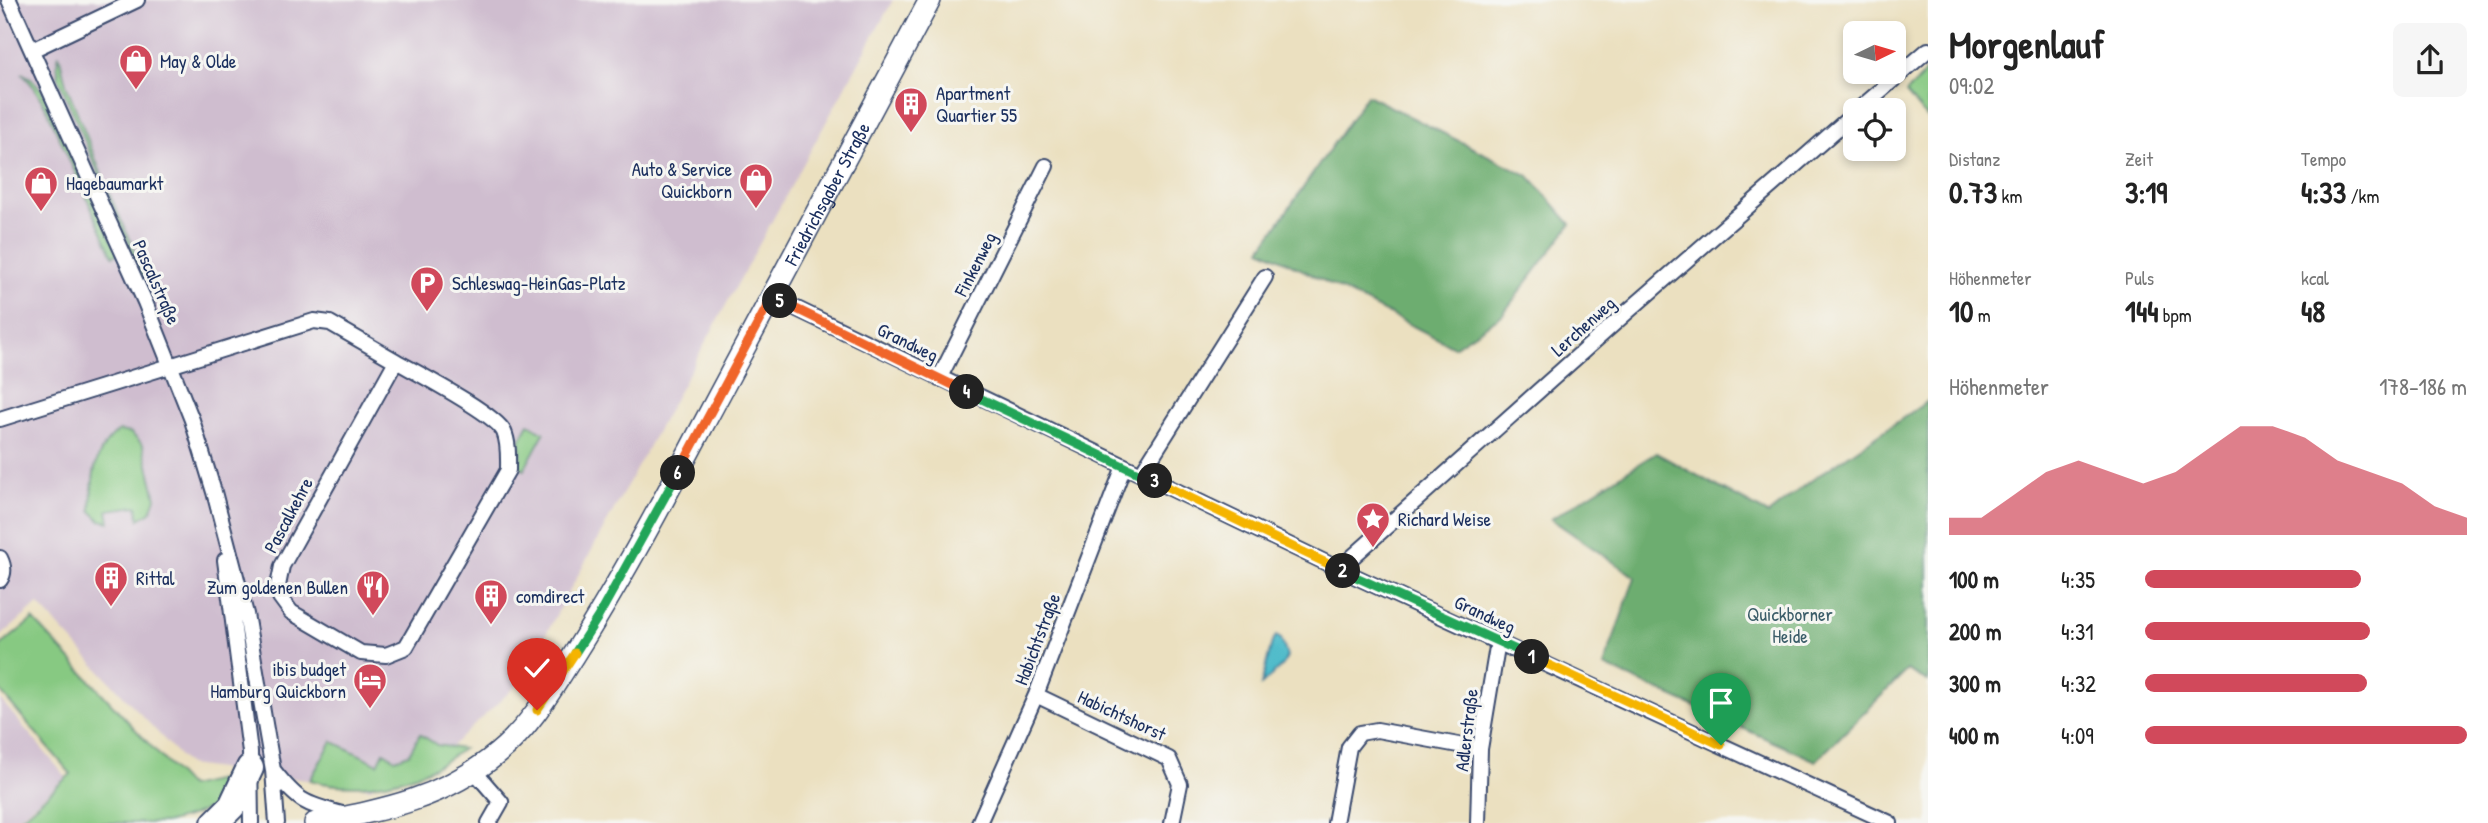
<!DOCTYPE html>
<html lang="de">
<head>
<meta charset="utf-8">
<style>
	body { margin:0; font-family:"Patrick Hand",sans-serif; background:#f6f6f6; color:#222; height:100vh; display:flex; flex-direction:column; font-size:26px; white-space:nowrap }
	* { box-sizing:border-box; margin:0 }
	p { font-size:23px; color:#767676 }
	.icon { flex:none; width:38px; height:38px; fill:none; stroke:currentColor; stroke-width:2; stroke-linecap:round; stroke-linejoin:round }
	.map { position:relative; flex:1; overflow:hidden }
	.details { display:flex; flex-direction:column; background:#fff; width:560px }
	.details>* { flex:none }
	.needle { width:46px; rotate:85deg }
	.tools { position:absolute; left:1843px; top:21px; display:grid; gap:14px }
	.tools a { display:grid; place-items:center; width:63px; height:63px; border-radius:10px; background:#fff; box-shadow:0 4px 10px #0003; font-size:35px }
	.pin { position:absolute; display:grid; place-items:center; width:60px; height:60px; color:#fff; margin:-72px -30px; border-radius:50% 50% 50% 0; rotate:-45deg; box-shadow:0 0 7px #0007 }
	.pin .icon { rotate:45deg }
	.km { position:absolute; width:35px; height:35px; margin:-18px; border-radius:50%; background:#222; color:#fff; font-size:19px; line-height:35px; text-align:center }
	.round { display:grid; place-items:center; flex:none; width:74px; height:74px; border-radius:10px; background:#f6f6f6 }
	.overview { display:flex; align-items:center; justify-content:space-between; height:119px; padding:0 21px }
	h1 { font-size:38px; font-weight:700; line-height:52px }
	.metrics { display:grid; grid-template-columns:repeat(3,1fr); gap:10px; height:119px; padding:7px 21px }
	.metrics div { display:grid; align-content:center }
	.metrics b { font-size:30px; font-weight:700 }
	.metrics small { font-size:19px; font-weight:400 }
	.metrics p { font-size:19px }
	.chart { height:196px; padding:14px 21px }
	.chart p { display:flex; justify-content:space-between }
	.chart svg { width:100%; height:126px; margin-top:7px; fill:#d1495b; opacity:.7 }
	ul { padding:0 21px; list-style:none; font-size:23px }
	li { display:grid; grid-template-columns:112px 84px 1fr; align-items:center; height:52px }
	li i { height:18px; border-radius:9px; background:#d1495b }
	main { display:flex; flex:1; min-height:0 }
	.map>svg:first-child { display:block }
	.industrial { fill:#cfbdcf }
	.green { fill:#87c982; stroke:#517c70; stroke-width:2 }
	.forest { fill:#6dad70; stroke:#446e67; stroke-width:2 }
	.water { fill:#4fbbca; stroke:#357594; stroke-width:2 }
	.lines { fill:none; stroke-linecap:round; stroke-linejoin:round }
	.street-casing { stroke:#3a4a6d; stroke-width:18 }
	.secondary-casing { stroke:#3a4a6d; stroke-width:24 }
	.highway-casing { stroke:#3a4a6d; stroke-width:30 }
	.street { stroke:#fff; stroke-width:14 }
	.secondary { stroke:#fff; stroke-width:21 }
	.highway { stroke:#fff; stroke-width:26 }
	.split-1-casing { stroke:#fff; stroke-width:14 }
	.split-2-casing { stroke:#fff; stroke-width:14 }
	.split-3-casing { stroke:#fff; stroke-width:14 }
	.split-4-casing { stroke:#fff; stroke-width:14 }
	.split-5-casing { stroke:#fff; stroke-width:14 }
	.split-6-casing { stroke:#fff; stroke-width:14 }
	.split-7-casing { stroke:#fff; stroke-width:14 }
	.split-8-casing { stroke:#fff; stroke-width:14 }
	.split-1 { stroke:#f5b400; stroke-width:9 }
	.split-2 { stroke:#22a559; stroke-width:9 }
	.split-3 { stroke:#f5b400; stroke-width:9 }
	.split-4 { stroke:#22a559; stroke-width:9 }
	.split-5 { stroke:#f0652b; stroke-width:9 }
	.split-6 { stroke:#f0652b; stroke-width:9 }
	.split-7 { stroke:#22a559; stroke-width:9 }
	.split-8 { stroke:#f5b400; stroke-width:9 }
	.labels { text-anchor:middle; stroke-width:6; stroke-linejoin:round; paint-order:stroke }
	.poi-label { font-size:19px; fill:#1b2f5e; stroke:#f6f6f2; text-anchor:start }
	.street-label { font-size:19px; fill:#1b2f5e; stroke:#f6f6f2 }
	.park-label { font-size:19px; fill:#3b5d69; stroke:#f6f6f2 }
</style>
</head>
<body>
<main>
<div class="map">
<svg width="1928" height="823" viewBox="0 0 1928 823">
	<rect width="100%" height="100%" fill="#f6f6f2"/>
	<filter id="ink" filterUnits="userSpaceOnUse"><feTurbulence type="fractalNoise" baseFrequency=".0143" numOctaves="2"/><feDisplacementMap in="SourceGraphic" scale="14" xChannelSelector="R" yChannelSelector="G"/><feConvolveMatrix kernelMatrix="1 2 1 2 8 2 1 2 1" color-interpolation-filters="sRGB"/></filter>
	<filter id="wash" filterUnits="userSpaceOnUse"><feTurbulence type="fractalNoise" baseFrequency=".00686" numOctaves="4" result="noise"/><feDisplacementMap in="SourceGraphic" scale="28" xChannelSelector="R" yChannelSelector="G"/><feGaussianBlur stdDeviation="1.57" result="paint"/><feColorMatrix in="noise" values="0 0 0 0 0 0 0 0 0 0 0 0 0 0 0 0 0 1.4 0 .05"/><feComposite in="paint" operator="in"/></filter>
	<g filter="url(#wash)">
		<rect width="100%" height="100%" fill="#ebe0c0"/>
		<path class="industrial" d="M0,0H893L519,683L452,746L370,788L188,765L38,604L0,637Z
			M0,699L66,777L12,823H0Z"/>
		<path class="green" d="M59,54L66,84L109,193L146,276L142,277L59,80L57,64Z
			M1928,70V119L1906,93Z
			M22,73L31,78L42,90L118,254L113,256L46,108L33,86Z
			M529,424L544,433L524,470L519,466L521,453L520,440Z
			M119,431L131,433L143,445L156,498L151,512L139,519L137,506L108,510L110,522L100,520L91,511C92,481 92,450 119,431Z
			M33,619L189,787L237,776L222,803L191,816L165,823H15L71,774L0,691V646Z
			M420,734L437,745L463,749C453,755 442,764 430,769C393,786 349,791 310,780L332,741L378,764L384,752L395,759L409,754Z"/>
		<path class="forest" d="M1367,95L1529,176L1571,224L1502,315L1454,347L1261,249Z
			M1928,401V681L1907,670L1816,761L1604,666L1635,577L1551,519L1656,453L1768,514L1812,480Z"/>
		<path class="water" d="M1276,636L1281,639L1287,656L1283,665L1261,685L1272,642Z"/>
	</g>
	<g filter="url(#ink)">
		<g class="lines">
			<g class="street-casing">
				<path id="street" d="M9,0L145,302L192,420L214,492L246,614L273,770L277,823
					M32,50L137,0
					M1858,110L1928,50
					M772,297L1339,569L1890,823
					M396,361C417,373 496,414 504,432C509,443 508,458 508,470L406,647L386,655L361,653L291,612L280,597L278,586L282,566Z
					M939,379L1046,166
					M0,419L314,321L330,323L396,361
					M1141,474L1265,277
					M0,558C4,566 5,573 0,580
					M225,560L250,752L251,823
					M1339,569L1626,313L1855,113
					M1036,695L1169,759L1180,784L1172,823
					M274,771C300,804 306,804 346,815
					M474,771L501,802L489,823
					M979,823L1036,695L1124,466
					M1335,823L1349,747L1360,733L1377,730L1480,749
					M1478,823L1480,749L1498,641"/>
			</g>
			<g class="secondary-casing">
				<g id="secondary">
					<path id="s1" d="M315,823C383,810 443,799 498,753C530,727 551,690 573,656C616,588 655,517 692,446C771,297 852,149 930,0"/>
				</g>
			</g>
			<g class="highway-casing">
				<path id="highway" d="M215,823L232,806L250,768"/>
			</g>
			<use href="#street" class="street"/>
			<use href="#secondary" class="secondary"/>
			<use href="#highway" class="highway"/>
		</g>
	</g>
	<g class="lines" filter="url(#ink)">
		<g class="split-1-casing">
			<path id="split-1" d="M1532,657L1721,745"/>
		</g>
		<g class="split-2-casing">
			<path id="split-2" d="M1343,571L1532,657"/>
		</g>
		<g class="split-3-casing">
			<path id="split-3" d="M1155,481L1343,571"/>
		</g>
		<g class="split-4-casing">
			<path id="split-4" d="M967,392L1155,481"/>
		</g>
		<g class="split-5-casing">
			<path id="split-5" d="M780,301L967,392"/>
		</g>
		<g class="split-6-casing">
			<path id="split-6" d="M678,473L772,297L780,301"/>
		</g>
		<g class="split-7-casing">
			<path id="split-7" d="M575,653L598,617L678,473"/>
		</g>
		<g class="split-8-casing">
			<path id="split-8" d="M537,710L575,653"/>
		</g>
		<use href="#split-1" class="split-1"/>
		<use href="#split-2" class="split-2"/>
		<use href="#split-3" class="split-3"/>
		<use href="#split-4" class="split-4"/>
		<use href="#split-5" class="split-5"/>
		<use href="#split-6" class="split-6"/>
		<use href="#split-7" class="split-7"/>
		<use href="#split-8" class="split-8"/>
	</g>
	<defs>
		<g id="shop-pin" transform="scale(1.75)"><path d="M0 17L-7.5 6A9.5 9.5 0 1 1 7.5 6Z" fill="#d1495b" stroke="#f6f6f2"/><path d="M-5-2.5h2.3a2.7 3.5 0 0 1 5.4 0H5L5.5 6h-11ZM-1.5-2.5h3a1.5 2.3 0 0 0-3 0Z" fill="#fff"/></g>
		<g id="building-pin" transform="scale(1.75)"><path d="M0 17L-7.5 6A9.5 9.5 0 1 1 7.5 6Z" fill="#d1495b" stroke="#f6f6f2"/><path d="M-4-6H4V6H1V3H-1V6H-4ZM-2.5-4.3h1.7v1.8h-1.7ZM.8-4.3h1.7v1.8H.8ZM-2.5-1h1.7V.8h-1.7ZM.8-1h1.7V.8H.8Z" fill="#fff"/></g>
		<g id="parking-pin" transform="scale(1.75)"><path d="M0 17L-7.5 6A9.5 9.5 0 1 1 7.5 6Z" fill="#d1495b" stroke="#f6f6f2"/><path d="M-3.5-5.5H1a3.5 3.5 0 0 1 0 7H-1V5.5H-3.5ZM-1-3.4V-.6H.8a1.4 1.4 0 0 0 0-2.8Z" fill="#fff"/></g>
		<g id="sight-pin" transform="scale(1.75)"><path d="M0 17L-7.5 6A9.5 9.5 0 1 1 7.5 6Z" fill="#d1495b" stroke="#f6f6f2"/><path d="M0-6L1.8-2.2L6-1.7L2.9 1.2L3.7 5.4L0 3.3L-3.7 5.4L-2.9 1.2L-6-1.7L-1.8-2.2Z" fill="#fff"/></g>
		<g id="restaurant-pin" transform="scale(1.75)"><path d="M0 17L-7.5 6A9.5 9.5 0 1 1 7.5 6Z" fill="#d1495b" stroke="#f6f6f2"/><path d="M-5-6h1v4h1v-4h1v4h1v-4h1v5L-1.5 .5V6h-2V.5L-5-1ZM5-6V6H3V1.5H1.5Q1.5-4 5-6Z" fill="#fff"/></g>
		<g id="hotel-pin" transform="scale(1.75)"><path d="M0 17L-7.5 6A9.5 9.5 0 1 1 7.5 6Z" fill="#d1495b" stroke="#f6f6f2"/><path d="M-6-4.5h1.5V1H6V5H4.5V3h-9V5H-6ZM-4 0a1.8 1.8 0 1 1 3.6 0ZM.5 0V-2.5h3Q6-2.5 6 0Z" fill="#fff"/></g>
	</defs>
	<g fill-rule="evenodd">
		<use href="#shop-pin" x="136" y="61"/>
		<use href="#building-pin" x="911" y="104"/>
		<use href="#shop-pin" x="756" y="180"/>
		<use href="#shop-pin" x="41" y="183"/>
		<use href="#parking-pin" x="427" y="283"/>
		<use href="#sight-pin" x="1373" y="519"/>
		<use href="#building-pin" x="111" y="578"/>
		<use href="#restaurant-pin" x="373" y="587"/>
		<use href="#building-pin" x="491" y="596"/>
		<use href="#hotel-pin" x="370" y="680"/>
	</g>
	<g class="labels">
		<g class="poi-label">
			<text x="160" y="68">May &amp; Olde</text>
			<text x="936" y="100">Apartment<tspan x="936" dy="22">Quartier 55</tspan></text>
			<text x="732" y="176" text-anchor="end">Auto &amp; Service<tspan x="732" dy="22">Quickborn</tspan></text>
			<text x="66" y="190">Hagebaumarkt</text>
			<text x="452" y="290">Schleswag-HeinGas-Platz</text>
			<text x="1398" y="526">Richard Weise</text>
			<text x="136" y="585">Rittal</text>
			<text x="348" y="594" text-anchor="end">Zum goldenen Bullen</text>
			<text x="516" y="603">comdirect</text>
			<text x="346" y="676" text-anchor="end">ibis budget<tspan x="346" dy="22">Hamburg Quickborn</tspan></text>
		</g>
		<g class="street-label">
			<text dy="7" stroke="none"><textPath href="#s1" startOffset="849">Friedrichsgaber Straße</textPath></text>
			<text transform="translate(975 264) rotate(-63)" y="7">Finkenweg</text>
			<text transform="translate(157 282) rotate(66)" y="7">Pascalstraße</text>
			<text transform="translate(1583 326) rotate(-42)" y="7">Lerchenweg</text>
			<text transform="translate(908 342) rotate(26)" y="7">Grandweg</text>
			<text transform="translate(288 515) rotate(-62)" y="7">Pascalkehre</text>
			<text transform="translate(1485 614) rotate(25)" y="7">Grandweg</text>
			<text transform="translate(1037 639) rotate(-69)" y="7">Habichtstraße</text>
			<text transform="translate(1122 715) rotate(25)" y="7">Habichtshorst</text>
			<text transform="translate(1466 730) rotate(-83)" y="7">Adlerstraße</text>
		</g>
		<g class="park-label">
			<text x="1790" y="621">Quickborner<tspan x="1790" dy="22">Heide</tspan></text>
		</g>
	</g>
</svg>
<div class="tools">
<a><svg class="needle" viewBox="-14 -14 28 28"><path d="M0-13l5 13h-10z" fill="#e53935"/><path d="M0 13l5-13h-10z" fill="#767676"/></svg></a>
<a><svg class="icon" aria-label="locate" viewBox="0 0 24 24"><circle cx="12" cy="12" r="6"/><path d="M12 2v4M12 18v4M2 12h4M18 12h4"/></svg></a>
</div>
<div class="pin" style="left:1721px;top:745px;background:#1e9e55"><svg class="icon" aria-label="arrive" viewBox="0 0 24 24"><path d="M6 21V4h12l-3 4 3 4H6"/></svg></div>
<div class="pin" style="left:537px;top:710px;background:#d93025"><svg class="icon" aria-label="check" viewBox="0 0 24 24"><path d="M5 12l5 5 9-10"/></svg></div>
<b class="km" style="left:1532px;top:657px">1</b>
<b class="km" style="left:1343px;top:571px">2</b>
<b class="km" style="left:1155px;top:481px">3</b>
<b class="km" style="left:967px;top:392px">4</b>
<b class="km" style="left:780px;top:301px">5</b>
<b class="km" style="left:678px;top:473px">6</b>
</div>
<section class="details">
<div class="overview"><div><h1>Morgenlauf</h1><p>09:02</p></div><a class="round"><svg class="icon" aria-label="share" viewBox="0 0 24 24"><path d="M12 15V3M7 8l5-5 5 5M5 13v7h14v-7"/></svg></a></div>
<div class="metrics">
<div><p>Distanz</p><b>0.73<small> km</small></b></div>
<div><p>Zeit</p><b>3:19</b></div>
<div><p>Tempo</p><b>4:33<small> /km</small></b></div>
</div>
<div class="metrics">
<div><p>Höhenmeter</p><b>10<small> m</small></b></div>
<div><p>Puls</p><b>144<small> bpm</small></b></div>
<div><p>kcal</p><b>48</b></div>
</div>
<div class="chart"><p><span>Höhenmeter</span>178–186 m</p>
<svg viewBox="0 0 160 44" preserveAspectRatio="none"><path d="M0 44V38L10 38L20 30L30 22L40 18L50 22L60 26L70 22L80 14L90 6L100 6L110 10L120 18L130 22L140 26L150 34L160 38V44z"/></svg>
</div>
<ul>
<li><b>100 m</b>4:35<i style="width:67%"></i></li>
<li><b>200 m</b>4:31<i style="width:70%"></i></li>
<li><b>300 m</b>4:32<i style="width:69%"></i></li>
<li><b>400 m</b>4:09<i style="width:100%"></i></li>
</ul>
</section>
</main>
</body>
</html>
